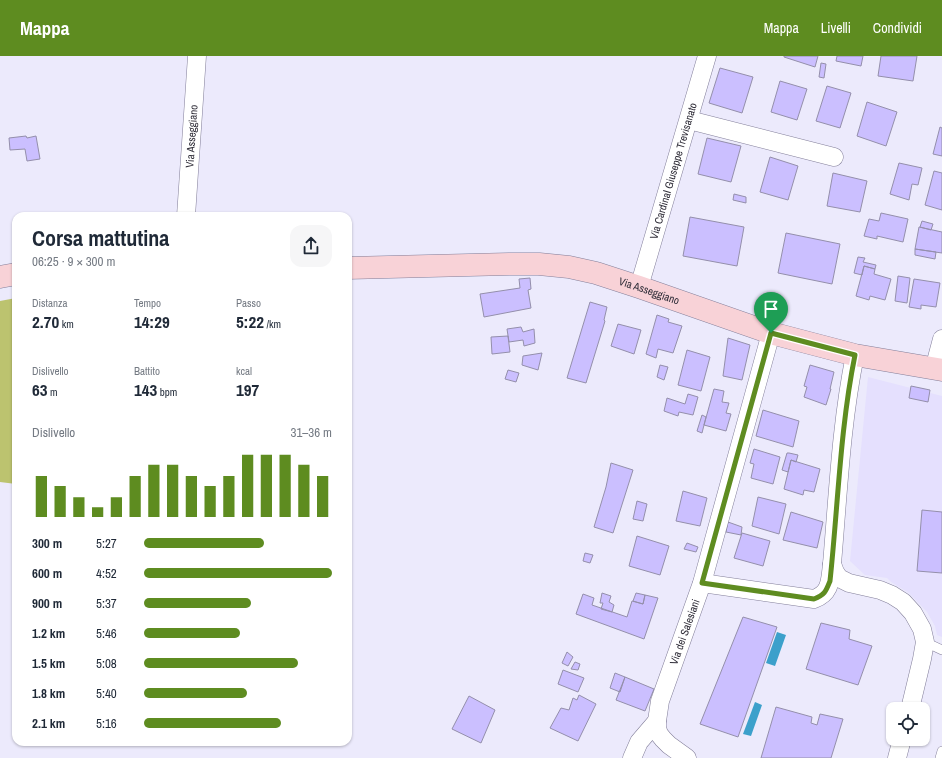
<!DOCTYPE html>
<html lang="it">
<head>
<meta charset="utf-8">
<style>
	body { margin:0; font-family:"Archivo Narrow",sans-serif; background:#f6f6f7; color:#1f2937; height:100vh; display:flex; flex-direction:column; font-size:15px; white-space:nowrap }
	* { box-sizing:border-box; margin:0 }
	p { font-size:13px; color:#747a83 }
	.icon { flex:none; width:22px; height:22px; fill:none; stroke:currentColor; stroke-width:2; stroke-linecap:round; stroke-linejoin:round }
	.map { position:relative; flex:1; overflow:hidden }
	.drawer { position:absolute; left:12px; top:156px; width:340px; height:534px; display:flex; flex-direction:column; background:#fff; border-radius:12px; box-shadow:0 1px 3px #0004 }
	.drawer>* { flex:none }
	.controls { position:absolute; left:886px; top:646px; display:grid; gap:8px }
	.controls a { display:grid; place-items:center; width:44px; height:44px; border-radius:8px; background:#fff; box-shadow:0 1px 3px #0004; font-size:20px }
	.pin { position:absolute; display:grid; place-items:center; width:34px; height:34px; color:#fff; margin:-41px -17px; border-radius:50% 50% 50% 0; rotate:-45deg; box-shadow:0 0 4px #0007 }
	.pin .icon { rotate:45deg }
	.round { display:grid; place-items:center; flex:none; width:42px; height:42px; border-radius:12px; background:#f6f6f7 }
	.overview { display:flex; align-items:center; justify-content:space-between; height:68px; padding:0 20px }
	h1 { font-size:22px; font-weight:700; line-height:30px }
	.metrics { display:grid; grid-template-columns:repeat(3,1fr); gap:6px; height:68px; padding:4px 20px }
	.metrics div { display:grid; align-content:center }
	.metrics b { font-size:17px; font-weight:700 }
	.metrics small { font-size:11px; font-weight:400 }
	.metrics p { font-size:11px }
	.chart { height:112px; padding:8px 20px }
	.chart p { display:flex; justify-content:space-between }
	.chart svg { width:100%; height:72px; margin-top:4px; stroke:#5e8c20; stroke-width:6 }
	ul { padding:0 20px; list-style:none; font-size:13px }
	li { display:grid; grid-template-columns:64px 48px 1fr; align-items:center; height:30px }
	li i { height:10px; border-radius:5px; background:#5e8c20 }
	header { display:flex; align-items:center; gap:24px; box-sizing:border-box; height:56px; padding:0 20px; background:#5e8c20; color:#fff }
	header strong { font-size:19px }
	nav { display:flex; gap:22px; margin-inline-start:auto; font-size:14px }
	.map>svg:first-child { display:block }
	.built { fill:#e5e0fe }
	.grass { fill:#bcc36f }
	.water { fill:#3ca0cb }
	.building { fill:#cbbfff; stroke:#948fab }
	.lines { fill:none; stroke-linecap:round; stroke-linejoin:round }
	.lane-casing { stroke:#837f9a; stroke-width:10 }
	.street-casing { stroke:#837f9a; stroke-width:19 }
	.secondary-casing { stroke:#837f9a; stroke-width:23 }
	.lane { stroke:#fff; stroke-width:9 }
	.street { stroke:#fff; stroke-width:18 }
	.secondary { stroke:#f8d2d7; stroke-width:22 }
	.route-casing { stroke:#fff; stroke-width:8 }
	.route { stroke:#5e8c20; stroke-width:5 }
	.labels { text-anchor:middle; stroke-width:3; stroke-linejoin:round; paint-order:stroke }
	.street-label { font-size:11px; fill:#302e39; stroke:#fff }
</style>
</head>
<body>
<header>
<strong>Mappa</strong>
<nav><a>Mappa</a><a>Livelli</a><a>Condividi</a></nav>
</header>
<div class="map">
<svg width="942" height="702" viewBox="0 0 942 702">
	<rect width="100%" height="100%" fill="#eceafc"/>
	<path class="built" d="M868,321L942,340V581L937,579L935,570L927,556L909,537L891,526L887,522L865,519L850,505Z"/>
	<path class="grass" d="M16,242V428L0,426V245Z"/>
	<path class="water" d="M777,576L786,579L775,610L766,607Z
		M755,646L762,649L751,680L743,678Z"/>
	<path class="building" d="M784,0H818L815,11L784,1Z
		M837,0H863L861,10L836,5Z
		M881,0H917L913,25L878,20Z
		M821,7L826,8L824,22L819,21Z
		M720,12L753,21L742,57L709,47Z
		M780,25L807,33L797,64L771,56Z
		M827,30L851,37L840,72L816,65Z
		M867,46L897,56L886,90L857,80Z
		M940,71L942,72V100L933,98Z
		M26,80L27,82L36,80L40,103L27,105L25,93L10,94L9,82Z
		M707,82L741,90L731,126L698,118Z
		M770,101L798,110L788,144L760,136Z
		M899,107L922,112L918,129L912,128L909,144L890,138Z
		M934,115L942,117V154L925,149Z
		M833,117L867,125L860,156L827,150Z
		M734,138L746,141V147L733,144Z
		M881,157L908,163L903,186L877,180V183L864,180L869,163L879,165Z
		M690,161L744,171L737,210L683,200Z
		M922,165L933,168L931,174L920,171Z
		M919,171L942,176V197L915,193Z
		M786,177L840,188L832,228L778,217Z
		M915,193L936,196L935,203L915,199Z
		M858,201L865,202L863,206L876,209L875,213L864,210L862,219L854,217Z
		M864,210L875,213L874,218L891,223L885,244L870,240L869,244L856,240Z
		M898,220L910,222L907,247L895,245Z
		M530,222L531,233L528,234L531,252L484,261L480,238L520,232L519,223Z
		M914,223L940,227L936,251L921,249V253L909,251Z
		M590,246L607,251L604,264L605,265L586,327L567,322Z
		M657,259L669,263L668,266L682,270L673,297L658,293L656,302L646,298Z
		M618,268L641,274L634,298L611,290Z
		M521,271L523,276L534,273L535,287L524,290L523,284L509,286L507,273Z
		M508,280L510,296L492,298L491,281Z
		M728,282L750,289L742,324L723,320Z
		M687,294L710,301L701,335L678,329Z
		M542,297L538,314L522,309L523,300Z
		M660,309L668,311L664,324L657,321Z
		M810,309L834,316L830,333H831L826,349L804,341L807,331L804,330Z
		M508,314L519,317L516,326L505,323Z
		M911,330L930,334L928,346L909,342Z
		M714,333L724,335L722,346L729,347L726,357L731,358L726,375L704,369Z
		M688,338L698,341L693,359L679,356L678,360L664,355L667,342L685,348Z
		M763,354L799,365L793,391L756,380Z
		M702,359L706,361L702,377L697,375Z
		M754,393L780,401L773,428L751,422L754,408L750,407Z
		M787,397H789L798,399L796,406L791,404L788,416L782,414Z
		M791,404L820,413L814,436L804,434L803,439L784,433Z
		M611,407L633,414L613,477L594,471L606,431Z
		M683,435L707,442L700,470L676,465Z
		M758,441L786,448L779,478L752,470Z
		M637,445L647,448L643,465L633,463Z
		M922,454L942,456V517L917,515Z
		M791,456L823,466L817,492L783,484Z
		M728,466L742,471L741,479L726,476Z
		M742,477L770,485L763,510L734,502Z
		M637,480L669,490L660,519L629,510Z
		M687,487L698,491L696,496L684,493Z
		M585,497L593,499L590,507L583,505Z
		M602,537L611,540L609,546L614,549L612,556L601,553L603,547H600Z
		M636,537L645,539L643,548L633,545Z
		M583,538L594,542L592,549L627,561L632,545L643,548L645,539L658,542L644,583L576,558Z
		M743,561L777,571L738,681L700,668Z
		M821,567L850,574L849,583L872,590L858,629L806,613Z
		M567,596L573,601L568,610L562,607Z
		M575,606L580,608L578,614L571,613Z
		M563,614L584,622L578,636L558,628Z
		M615,617L625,621L620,636L610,632Z
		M625,621L654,633L645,655L616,644Z
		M579,639L596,648L578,685L550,672L561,652L569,654L573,642L577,644Z
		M469,640L495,654L481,687L452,673Z
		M776,651L812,661L811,667L817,669L820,658L843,663L831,702H761Z"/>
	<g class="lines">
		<g class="lane-casing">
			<path id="lane" d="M925,586L942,594
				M940,702L942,695"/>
		</g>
		<g class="street-casing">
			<g id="street">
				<path d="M689,64L834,101"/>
				<path id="s1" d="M186,160L197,0"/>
				<path id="s2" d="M639,231L707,0"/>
				<path d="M934,313L942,283"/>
				<path d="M832,508L835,516L839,522L849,527L880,534L892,539L903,546L913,557L922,573L925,586L922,603L910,653"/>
				<path d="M702,527L814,543C831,537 830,524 832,508C838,439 841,368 855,299"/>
				<path d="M632,702L639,686L657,665"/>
				<path id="s3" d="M687,702L669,689L663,683L659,678L657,672V665L660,645L702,527L771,277"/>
				<path d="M897,702L902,683"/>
			</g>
		</g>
		<g class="secondary-casing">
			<g id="secondary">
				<path id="s4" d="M348,212L509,208H539L569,211L596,217L639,231L771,277L855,299L942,314"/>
				<path d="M0,221L16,218"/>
			</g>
		</g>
		<use href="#lane" class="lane"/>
		<use href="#street" class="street"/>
		<use href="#secondary" class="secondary"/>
	</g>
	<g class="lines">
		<g class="route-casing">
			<path id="route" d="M771,277L855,299C840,373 838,450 830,525C826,535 825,539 814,543L702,527Z"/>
		</g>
		<use href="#route" class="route"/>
	</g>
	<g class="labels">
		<g class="street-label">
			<text dy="4" stroke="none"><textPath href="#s1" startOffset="80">Via Asseggiano</textPath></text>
			<text dy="4" stroke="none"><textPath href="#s2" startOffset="121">Via Cardinal Giuseppe Trevisanato</textPath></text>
			<text dy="4" stroke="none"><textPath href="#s4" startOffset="305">Via Asseggiano</textPath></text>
			<text dy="4" stroke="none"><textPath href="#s3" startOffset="144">Via dei Salesiani</textPath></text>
		</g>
	</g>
</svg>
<div class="controls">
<a><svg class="icon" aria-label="locate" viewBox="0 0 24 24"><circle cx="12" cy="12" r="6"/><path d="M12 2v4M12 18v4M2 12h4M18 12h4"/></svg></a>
</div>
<div class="pin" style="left:771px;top:277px;background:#1e9e55"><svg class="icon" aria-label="arrive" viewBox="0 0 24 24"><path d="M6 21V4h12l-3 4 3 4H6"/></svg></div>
<section class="drawer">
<div class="overview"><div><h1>Corsa mattutina</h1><p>06:25 · 9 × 300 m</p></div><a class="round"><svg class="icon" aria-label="share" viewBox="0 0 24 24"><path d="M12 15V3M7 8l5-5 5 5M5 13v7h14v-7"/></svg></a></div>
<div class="metrics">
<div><p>Distanza</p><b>2.70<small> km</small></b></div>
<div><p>Tempo</p><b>14:29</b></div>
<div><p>Passo</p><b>5:22<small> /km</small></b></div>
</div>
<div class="metrics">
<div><p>Dislivello</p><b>63<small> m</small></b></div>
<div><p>Battito</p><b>143<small> bpm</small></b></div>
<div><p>kcal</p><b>197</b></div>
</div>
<div class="chart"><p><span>Dislivello</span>31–36 m</p>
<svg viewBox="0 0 160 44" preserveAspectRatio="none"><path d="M5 44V19M15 44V25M25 44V32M35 44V38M45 44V32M55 44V19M65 44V12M75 44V12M85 44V19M95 44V25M105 44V19M115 44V6M125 44V6M135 44V6M145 44V12M155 44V19"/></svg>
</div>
<ul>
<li><b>300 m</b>5:27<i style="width:64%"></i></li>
<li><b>600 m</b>4:52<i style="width:100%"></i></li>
<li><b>900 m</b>5:37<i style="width:57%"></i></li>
<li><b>1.2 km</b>5:46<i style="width:51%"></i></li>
<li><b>1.5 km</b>5:08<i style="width:82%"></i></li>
<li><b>1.8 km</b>5:40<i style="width:55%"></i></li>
<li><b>2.1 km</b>5:16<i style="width:73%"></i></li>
</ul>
</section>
</div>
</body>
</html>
